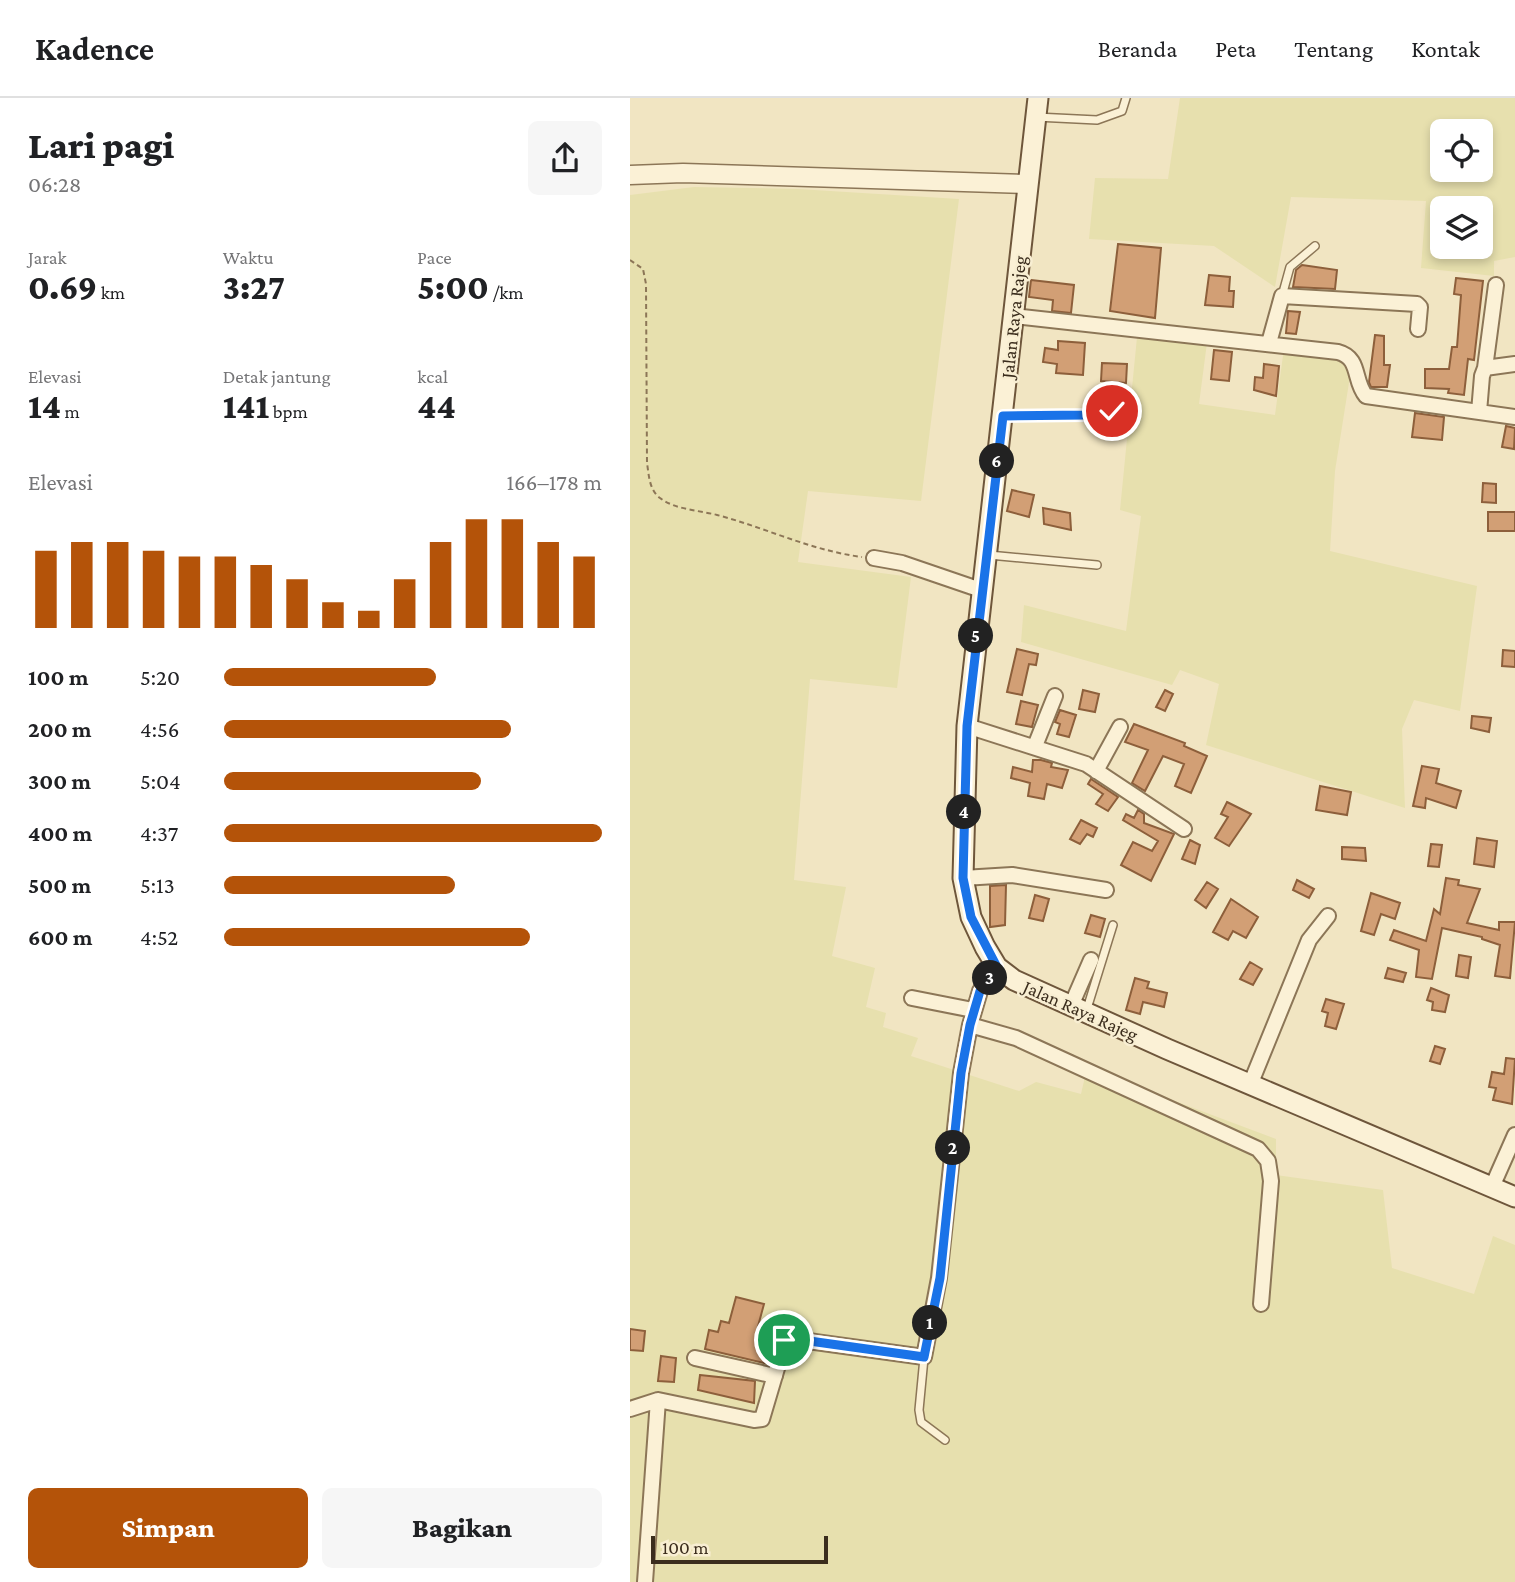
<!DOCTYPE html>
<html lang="id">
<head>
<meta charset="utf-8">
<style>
	body { margin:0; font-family:"Crimson Pro",serif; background:#f6f6f6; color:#202124; height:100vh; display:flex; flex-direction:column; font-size:26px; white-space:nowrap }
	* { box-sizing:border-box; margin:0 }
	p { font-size:23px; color:#757577 }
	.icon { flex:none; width:38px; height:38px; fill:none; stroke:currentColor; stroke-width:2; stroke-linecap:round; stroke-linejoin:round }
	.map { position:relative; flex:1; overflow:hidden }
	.sheet { display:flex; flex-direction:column; background:#fff; width:630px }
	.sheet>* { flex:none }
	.controls { position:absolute; left:800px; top:21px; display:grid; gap:14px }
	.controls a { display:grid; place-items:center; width:63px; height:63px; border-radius:10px; background:#fff; box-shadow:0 4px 10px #0003; font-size:35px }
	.scale { position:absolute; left:21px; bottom:18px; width:177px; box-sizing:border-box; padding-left:7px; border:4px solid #3b2d1d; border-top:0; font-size:19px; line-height:24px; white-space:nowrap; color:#3b2d1d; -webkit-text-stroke:5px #f8eed2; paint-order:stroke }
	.pin { position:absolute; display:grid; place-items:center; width:60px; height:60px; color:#fff; margin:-30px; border:4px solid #fff; border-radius:50%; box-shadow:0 2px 7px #0007 }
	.km { position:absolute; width:35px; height:35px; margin:-18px; border-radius:50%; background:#222; color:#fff; font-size:19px; line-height:35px; text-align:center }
	.round { display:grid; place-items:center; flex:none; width:74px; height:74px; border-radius:10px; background:#f6f6f6 }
	.overview { display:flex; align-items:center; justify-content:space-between; height:119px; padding:0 28px }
	h1 { font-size:38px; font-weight:800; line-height:52px }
	.stats { display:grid; grid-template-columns:repeat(3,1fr); gap:10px; height:119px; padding:7px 28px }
	.stats div { display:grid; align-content:center }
	.stats b { font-size:35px; font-weight:800 }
	.stats small { font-size:19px; font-weight:400 }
	.stats p { font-size:19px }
	.chart { height:196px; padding:14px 28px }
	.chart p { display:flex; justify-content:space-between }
	.chart svg { width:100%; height:126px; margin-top:7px; stroke:#b45309; stroke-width:6 }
	.action { display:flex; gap:14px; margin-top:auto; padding:14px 28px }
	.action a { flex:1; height:80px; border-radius:10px; background:#b45309; color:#fff; font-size:28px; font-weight:800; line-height:80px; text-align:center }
	.action a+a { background:#f6f6f6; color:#202124 }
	ul { padding:0 28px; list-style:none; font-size:23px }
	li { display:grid; grid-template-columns:112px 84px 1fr; align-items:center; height:52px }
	li i { height:18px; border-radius:9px; background:#b45309 }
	header { display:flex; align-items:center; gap:42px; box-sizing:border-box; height:98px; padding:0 35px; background:#fff; border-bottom:2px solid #e0e0e0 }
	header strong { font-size:33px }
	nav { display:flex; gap:38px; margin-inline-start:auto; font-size:24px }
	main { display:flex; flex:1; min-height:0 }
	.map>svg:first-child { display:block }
	.farmland { fill:#e7e0ae; fill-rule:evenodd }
	.building { fill:#d29f75; stroke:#8d5f3b; stroke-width:2 }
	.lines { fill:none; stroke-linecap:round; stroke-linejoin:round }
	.service-casing { stroke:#8c7657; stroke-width:10 }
	.minor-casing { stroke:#8c7657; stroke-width:18 }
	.tertiary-casing { stroke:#8c7657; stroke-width:21 }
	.secondary-casing { stroke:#6e563b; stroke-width:23 }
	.path { stroke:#8c7657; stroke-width:2; stroke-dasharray:5 3.5; stroke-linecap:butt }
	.service { stroke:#fbf1d6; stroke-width:7 }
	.minor { stroke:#fbf1d6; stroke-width:14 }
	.tertiary { stroke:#fbf1d6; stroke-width:18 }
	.secondary { stroke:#fbf1d6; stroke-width:19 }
	.route-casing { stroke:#fff; stroke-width:14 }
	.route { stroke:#1a73e8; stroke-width:9 }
	.labels { text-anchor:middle; stroke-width:5; stroke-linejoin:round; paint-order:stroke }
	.street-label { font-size:19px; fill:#3b2d1d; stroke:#f8eed2 }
</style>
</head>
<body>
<header>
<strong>Kadence</strong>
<nav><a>Beranda</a><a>Peta</a><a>Tentang</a><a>Kontak</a></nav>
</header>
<main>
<section class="sheet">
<div class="overview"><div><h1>Lari pagi</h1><p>06:28</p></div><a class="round"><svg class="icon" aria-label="share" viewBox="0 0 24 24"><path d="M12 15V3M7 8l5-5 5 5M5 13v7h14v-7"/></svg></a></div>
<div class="stats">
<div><p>Jarak</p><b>0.69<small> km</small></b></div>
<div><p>Waktu</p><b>3:27</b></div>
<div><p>Pace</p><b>5:00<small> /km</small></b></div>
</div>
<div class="stats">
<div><p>Elevasi</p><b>14<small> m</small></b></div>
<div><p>Detak jantung</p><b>141<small> bpm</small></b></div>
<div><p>kcal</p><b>44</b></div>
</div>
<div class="chart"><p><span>Elevasi</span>166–178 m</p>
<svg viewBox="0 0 160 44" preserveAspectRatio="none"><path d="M5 44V17M15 44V14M25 44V14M35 44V17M45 44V19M55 44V19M65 44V22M75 44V27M85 44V35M95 44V38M105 44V27M115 44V14M125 44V6M135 44V6M145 44V14M155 44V19"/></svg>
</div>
<ul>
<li><b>100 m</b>5:20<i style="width:56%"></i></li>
<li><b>200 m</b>4:56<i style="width:76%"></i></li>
<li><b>300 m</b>5:04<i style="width:68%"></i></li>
<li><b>400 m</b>4:37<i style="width:100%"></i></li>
<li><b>500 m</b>5:13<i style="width:61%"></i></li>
<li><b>600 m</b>4:52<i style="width:81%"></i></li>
</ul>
<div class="action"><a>Simpan</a><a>Bagikan</a></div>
</section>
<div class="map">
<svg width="885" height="1484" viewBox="0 0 885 1484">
	<rect width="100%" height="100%" fill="#f1e5c2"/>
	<path class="farmland" d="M550,0H885V159L864,163V178L791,170L796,103L661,99L645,189L584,148L459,141L465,80L538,81ZM812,33H850V72H812ZM812,110H850V149H812Z
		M64,89L168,91L329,101L291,403L178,393L168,464L281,479L267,590L180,581L164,782L216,789L202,858L245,870L236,909L256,915L253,929L288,940L281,958L389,993L406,984L451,996L457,970L646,1041V1077L753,1092L762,1170L844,1196L863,1138L885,1147V1484H0V97Z
		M508,229L578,237L569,306L645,317L654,250L705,256L721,272L705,373L700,453L847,488L830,613L784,602L772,631L775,710L576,647L589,586L550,572L542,587L391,544L394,507L496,533L511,418L490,412Z"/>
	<path class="building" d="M488,146L531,150L525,220L480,213Z
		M672,167L707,172L705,191L663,189L666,172Z
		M579,177L600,179L599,193H604L603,209L575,207Z
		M826,180L853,183L844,262L838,261L834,297L818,295L819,291L795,290V271H819L822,249H827L831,197L824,196Z
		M401,182L444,187L441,215L422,213L423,202L399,199Z
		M658,213L670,214L666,236L656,235Z
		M745,237L754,238V267H760L757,289H741L739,284Z
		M428,243L455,245L453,277L426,275L427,266L413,264L415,250L428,252Z
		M584,252L602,254L599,283L581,281Z
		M472,265L497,266L496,285L471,283Z
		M634,266L649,268L646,298L624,292L625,279L633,280Z
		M785,315L814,319L812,342L782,339Z
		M876,328L885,330L884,351L872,349Z
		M853,385L866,386V405L852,404Z
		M382,392L404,397L399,419L377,413Z
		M413,410L440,415L441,432L414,426Z
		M858,414H885V433H858Z
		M387,551L408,556L406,567L399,566L392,597L377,594Z
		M873,552L885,553V569L872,568Z
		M453,592L469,596L465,614L449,611Z
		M535,592L543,596L535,613L526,609Z
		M391,603L408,607L402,629L386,626Z
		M430,612L446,617L439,639L427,636L430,626L425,624Z
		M842,618L861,620L859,634L841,630Z
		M504,626L555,645L554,648L577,658L561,695L545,688L554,666L533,658L515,693L502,685L518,652L495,644Z
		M403,662H411L422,665L421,669L438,672L432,690L417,686L414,701L398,698L400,685L381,680L383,669L402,674Z
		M792,668L809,671L806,685L831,693L826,710L796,700L795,710L783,708Z
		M461,681L488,699L478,713L466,706L473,696L458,686Z
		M690,688L721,694L717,717L686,712Z
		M597,704L621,716L599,748L585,740L598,719L591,716Z
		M508,712L514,716V725L544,736L521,783L491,767L503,744L522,753L528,743L493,722L496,716L504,720Z
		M451,722L467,730L463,739L457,736L450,746L440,741Z
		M847,740L867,743L864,769L844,766Z
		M560,742L570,747L565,766L552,761Z
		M801,746L812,747L809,769L798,768Z
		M712,749L735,750L736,763L712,761Z
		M816,780L829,782L828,787L850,791L837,825L869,832V824H885L880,880L865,878L870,847L852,841V839L812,830L802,881L786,879L789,852L760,842L764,832L796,843L804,811L810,816Z
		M667,782L684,791L679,800L663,792Z
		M577,784L588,791L576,810L565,802Z
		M376,787L375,827L360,829V788Z
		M741,795L770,805L765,821L751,816L744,837L731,833Z
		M405,797L419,801L413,823L399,820Z
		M601,801L628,819L616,840L603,833L598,842L583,834Z
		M461,817L475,821L470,839L455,835Z
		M829,857L841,859L838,880L826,878Z
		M620,864L632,871L623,887L610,881Z
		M758,870L776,875L773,884L755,880Z
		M505,880L519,884L517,890L537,895L534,909L513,904L510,916L496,912Z
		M801,890L819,897L815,914L802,912L803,904L797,902Z
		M696,901L714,906L706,931L695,928L698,915L692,913Z
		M805,948L815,951L810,966L800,963Z
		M876,960L885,961L882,1006L863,1002L866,990L859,989L862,974L874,976Z
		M106,1199L134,1206L127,1232L139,1235L136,1246L142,1247L138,1266L75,1251L79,1232L88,1234L91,1223L99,1225Z
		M0,1231L15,1233L13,1253L0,1252Z
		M31,1258L46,1260L44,1284L28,1283Z
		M70,1277L125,1283L124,1305L68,1292Z"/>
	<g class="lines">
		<g class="service-casing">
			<path id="service" d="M406,19L467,22L492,13L496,0
				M652,198L660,169L685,148
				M373,318L456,317L482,313
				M359,457L467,467
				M456,914L483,827
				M294,1260L289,1312L291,1324L315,1342"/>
		</g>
		<g class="minor-casing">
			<path id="minor" d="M384,218L708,254C731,260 723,283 736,298L885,319
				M639,245L652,198L787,206L790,209L788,231
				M855,270L866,187
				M849,314L852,278L855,270L885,266
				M244,460L272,465L351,492
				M337,628L456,666L554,731
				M405,648L425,598
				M466,673L490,629
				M333,780L382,777L476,792
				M282,900L343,912
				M441,908L461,862
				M340,927L386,940L628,1051L638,1063L641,1083L631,1206
				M620,987L679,842L698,818
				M862,1089L885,1037
				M65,1260L145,1278
				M0,1311L28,1302L124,1322L132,1321L156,1240L294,1259L309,1180L331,975L340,927L350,893L367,869
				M15,1484L28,1302"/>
		</g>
		<g class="tertiary-casing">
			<path id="tertiary" d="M0,77L53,75L397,86"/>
		</g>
		<g class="secondary-casing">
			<path id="secondary" d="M408,0L337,628L333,780L341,819L355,849L367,869L384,882L537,951L885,1099"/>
		</g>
		<path class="path" d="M0,162L13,171L16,186L17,365C19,377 19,392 30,400C46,412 68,412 87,417C137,430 179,452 232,459"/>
		<use href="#service" class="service"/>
		<use href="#minor" class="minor"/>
		<use href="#tertiary" class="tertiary"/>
		<use href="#secondary" class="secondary"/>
	</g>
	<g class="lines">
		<g class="route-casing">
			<path id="route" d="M154,1242L158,1240L294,1259L310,1180L331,975L340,927L350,893L367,869L341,819L333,780L337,628L373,318L456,317L482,313"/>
		</g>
		<use href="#route" class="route"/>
	</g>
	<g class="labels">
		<g class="street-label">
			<text transform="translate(383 219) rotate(-84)" y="7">Jalan Raya Rajeg</text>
			<text transform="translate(451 912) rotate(24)" y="7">Jalan Raya Rajeg</text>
		</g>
	</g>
</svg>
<div class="controls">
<a><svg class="icon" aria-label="locate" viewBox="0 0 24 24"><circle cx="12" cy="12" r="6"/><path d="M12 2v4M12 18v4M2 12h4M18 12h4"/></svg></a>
<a><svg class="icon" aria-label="layers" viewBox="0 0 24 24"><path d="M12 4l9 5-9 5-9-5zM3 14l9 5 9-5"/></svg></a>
</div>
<div class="scale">100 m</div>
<div class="pin" style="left:154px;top:1242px;background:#1e9e55"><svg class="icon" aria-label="arrive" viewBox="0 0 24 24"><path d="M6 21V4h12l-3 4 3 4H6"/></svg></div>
<div class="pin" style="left:482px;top:313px;background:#d93025"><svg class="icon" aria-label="check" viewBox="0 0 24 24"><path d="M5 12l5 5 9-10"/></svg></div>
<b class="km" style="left:300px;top:1225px">1</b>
<b class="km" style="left:323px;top:1050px">2</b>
<b class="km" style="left:360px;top:880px">3</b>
<b class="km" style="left:334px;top:714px">4</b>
<b class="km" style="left:346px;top:538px">5</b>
<b class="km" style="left:367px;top:363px">6</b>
</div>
</main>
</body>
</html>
